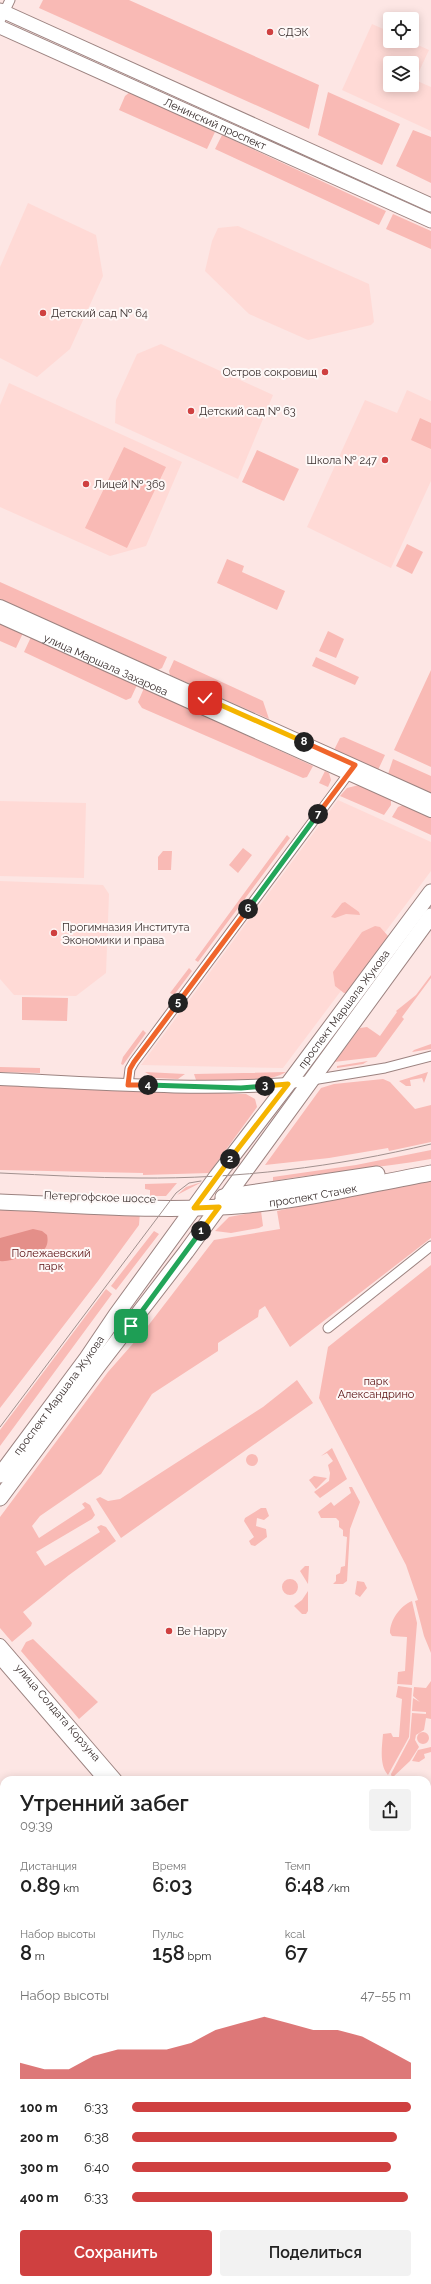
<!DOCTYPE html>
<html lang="ru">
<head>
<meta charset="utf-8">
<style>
	body { margin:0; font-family:Raleway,sans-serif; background:#f2f2f2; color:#222; height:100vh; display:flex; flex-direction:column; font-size:15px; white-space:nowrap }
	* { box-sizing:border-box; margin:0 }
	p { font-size:13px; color:#767676 }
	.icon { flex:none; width:22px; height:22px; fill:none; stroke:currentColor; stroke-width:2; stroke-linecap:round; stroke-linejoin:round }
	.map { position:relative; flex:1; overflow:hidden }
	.panel { position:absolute; left:0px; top:1776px; width:431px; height:508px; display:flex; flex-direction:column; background:#fff; border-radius:12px 12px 0 0; box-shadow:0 2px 10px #0003 }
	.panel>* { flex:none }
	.fabs { position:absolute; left:383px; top:12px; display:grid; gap:8px }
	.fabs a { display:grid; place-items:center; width:36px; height:36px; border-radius:4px; background:#fff; box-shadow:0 2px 10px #0003; font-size:20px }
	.pin { position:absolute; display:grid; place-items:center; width:34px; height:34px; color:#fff; margin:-17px; border-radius:8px; box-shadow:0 2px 6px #0006 }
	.km { position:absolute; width:20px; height:20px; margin:-10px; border-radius:50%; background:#222; color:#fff; font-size:11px; line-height:20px; text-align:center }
	.round { display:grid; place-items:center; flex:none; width:42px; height:42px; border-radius:4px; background:#f2f2f2 }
	.overview { display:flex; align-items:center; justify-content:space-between; height:68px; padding:0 20px }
	h1 { font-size:22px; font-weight:600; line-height:30px }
	.stats { display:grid; grid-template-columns:repeat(3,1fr); gap:6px; height:68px; padding:4px 20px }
	.stats div { display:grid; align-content:center }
	.stats b { font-size:20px; font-weight:600 }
	.stats small { font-size:11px; font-weight:400 }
	.stats p { font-size:11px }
	.chart { height:112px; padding:8px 20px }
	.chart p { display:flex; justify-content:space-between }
	.chart svg { width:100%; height:72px; margin-top:4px; fill:#cf4040; opacity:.7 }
	.cta { display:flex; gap:8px; margin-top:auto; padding:8px 20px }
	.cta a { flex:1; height:46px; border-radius:4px; background:#cf4040; color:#fff; font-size:16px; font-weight:600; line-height:46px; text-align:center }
	.cta a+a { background:#f2f2f2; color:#222 }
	ul { padding:0 20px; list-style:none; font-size:13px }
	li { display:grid; grid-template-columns:64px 48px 1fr; align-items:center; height:30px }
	li i { height:10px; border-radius:5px; background:#cf4040 }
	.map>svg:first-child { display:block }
	.built { fill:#ffdad6; fill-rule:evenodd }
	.green { fill:#f9bab5 }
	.water { fill:#e48f89 }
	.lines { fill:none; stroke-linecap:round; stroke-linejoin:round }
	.minor-casing { stroke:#9c8380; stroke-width:11 }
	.tertiary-casing { stroke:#9c8380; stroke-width:14 }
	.secondary-casing { stroke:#9c8380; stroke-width:15 }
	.primary-casing { stroke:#9c8380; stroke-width:17 }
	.minor { stroke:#fff; stroke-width:9 }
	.tertiary { stroke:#fff; stroke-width:12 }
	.secondary { stroke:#fff; stroke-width:13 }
	.primary { stroke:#fff; stroke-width:15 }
	.tram { stroke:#a2918f; stroke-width:1 }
	.split-1-casing { stroke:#fff; stroke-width:8 }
	.split-2-casing { stroke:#fff; stroke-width:8 }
	.split-3-casing { stroke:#fff; stroke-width:8 }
	.split-4-casing { stroke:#fff; stroke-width:8 }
	.split-5-casing { stroke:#fff; stroke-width:8 }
	.split-6-casing { stroke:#fff; stroke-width:8 }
	.split-7-casing { stroke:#fff; stroke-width:8 }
	.split-8-casing { stroke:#fff; stroke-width:8 }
	.split-9-casing { stroke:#fff; stroke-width:8 }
	.split-1 { stroke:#22a559; stroke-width:5 }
	.split-2 { stroke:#f5b400; stroke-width:5 }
	.split-3 { stroke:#f5b400; stroke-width:5 }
	.split-4 { stroke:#22a559; stroke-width:5 }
	.split-5 { stroke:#f0652b; stroke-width:5 }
	.split-6 { stroke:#f0652b; stroke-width:5 }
	.split-7 { stroke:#22a559; stroke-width:5 }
	.split-8 { stroke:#f0652b; stroke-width:5 }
	.split-9 { stroke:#f5b400; stroke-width:5 }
	.poi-dot { fill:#cf4040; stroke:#fef8f7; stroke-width:1.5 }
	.labels { text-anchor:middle; stroke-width:4; stroke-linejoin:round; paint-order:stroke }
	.poi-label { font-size:11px; fill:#3a2f2e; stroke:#fef8f7; text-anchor:start }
	.street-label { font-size:11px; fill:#3a2f2e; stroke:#fef8f7 }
	.park-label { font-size:11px; fill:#5a0f11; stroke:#fef8f7 }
</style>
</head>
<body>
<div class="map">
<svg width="431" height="2284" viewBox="0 0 431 2284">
	<rect width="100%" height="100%" fill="#fde6e4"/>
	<path class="built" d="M372,24L390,32V41H409L429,50L415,80L431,87V131L342,90ZM390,63H412V85H390Z
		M28,203L96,235L103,276L70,349L37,377L0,358V267Z
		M238,226L369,284L374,322L371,325L308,340L249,314L205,271L212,241L218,228Z
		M161,344L273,395L238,479L115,423L116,400L137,354Z
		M9,383L182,462L146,546L110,556L0,507V405Z
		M407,390L431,401V481L391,568L307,527L365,400L397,413Z
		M338,800L431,842V871L283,1068L141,1065Z
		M0,801L86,803L84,878L0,876Z
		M0,881L103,885L109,894L106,973L76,996L14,995L0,979Z"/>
	<path class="green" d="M43,0H129L319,85L309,129L39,8Z
		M130,92L215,132L207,149L119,110L125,96Z
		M328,92L400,124L382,165L318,135Z
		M413,130L431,137V183L396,166Z
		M222,135L386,211L379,225L215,149Z
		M393,214L431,231V249L386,229Z
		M420,418L431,423V449L411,440Z
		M124,447L166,467L127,548L85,528Z
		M257,450L299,469L284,501L242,482Z
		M407,544L423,552L412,574L396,566Z
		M227,559L244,566L242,572L285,591L277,610L217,583Z
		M0,582L167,657L162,668L158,670L0,599Z
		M0,623L23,633L16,648L0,641Z
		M328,631L344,639L336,658L319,651Z
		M31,637L137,685L131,698L126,700L24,652Z
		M316,657L359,677L355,685L312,666Z
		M174,660L263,701L269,719L170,675L169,671Z
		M431,670V767L394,750Z
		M144,688L313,766L307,777L303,778L142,708L138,702Z
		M344,737L385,755L378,770L334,750L340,738Z
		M393,759L431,776V794L388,774Z
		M325,771L329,773L331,780L328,787L319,783Z
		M359,785L391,800V805L384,815L340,796L347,788Z
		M403,805L431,817V835L392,817L398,807Z
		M287,835L290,838L198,962L195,960Z
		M243,848L252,855L238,873L229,865Z
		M163,851H172L171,870H158V857Z
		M345,902L359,912L360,915L346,914L335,918L331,917L342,903Z
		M375,926L380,927L389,937L348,993H344L335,986L333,972L362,932Z
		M189,968L192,971L174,995L170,993Z
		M431,975V978L402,1017L404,1019L376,1057L334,1062L360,1028L367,1027L380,1036L397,1012L396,1011L416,995Z
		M22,997L68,998L67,1021L22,1020Z
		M143,1030L146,1033L123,1065L121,1064L123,1057Z
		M431,1044V1049L412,1052L414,1050Z
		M368,1061L363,1064L337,1068V1066Z
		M0,1067L40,1068V1073L0,1072Z
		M145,1072L185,1074L178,1079L155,1078Z
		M286,1072C266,1085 221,1080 196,1080L194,1074Z
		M428,1072L424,1083L422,1078L410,1080L411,1086H406L399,1081Z
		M383,1079L390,1082L415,1109L431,1105V1142L389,1151L388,1148L329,1158L265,1165L321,1088L334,1084Z
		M0,1085L246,1094L255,1099L257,1107L209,1173L143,1175V1173L0,1170Z
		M431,1150V1159C379,1168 326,1172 273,1181V1177L356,1165Z
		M431,1178V1238L290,1347L265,1306L259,1310L258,1317L218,1343V1351L152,1394L101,1474L40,1516L32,1526L39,1538L85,1508L82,1504L85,1502L90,1505L95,1515L92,1519L36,1552L45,1566L100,1532L97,1527L101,1525L106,1527L116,1541L69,1575L23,1612L32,1623L31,1626L12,1642L0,1628V1517L108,1372L144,1331L214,1240L280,1229L277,1211Z
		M202,1182L177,1195L186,1187Z
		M177,1183L166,1196H150V1190L145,1189V1184Z
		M0,1207L140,1212L139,1225L98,1281L0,1408Z
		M261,1211L263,1226L259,1228L231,1233L215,1231L229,1217Z
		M154,1231L159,1234L116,1290L111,1286Z
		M431,1265V1653L424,1636L415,1601L418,1600L406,1565L319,1398L328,1347Z
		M106,1289L112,1294L0,1446V1430Z
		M297,1380L313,1403L121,1538L96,1499L100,1497L108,1501L120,1499L263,1407Z
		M332,1448L347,1479L320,1498L314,1492L329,1481L330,1473L328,1465L333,1461L327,1453L321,1456Z
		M246 1460a6 6 0 1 1 12 0a6 6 0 1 1-12 0Z
		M314,1476L327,1478L316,1489L309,1480Z
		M349,1487H352L360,1502L350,1529L347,1581L343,1584H333L336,1581V1575L340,1573L341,1567L345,1566L347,1537L343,1536V1530L339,1527V1521L336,1518H321L318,1512L331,1502L334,1506L351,1493Z
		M261,1508H266L269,1516L264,1520L257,1518L256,1526L266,1529L267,1537L255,1546L251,1545L249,1541L254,1537L244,1521L245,1518Z
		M305,1566H309L308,1584L300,1571Z
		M282 1587a8 8 0 1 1 16 0a8 8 0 1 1-16 0Z
		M357,1581L364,1582L367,1588L360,1597L355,1594Z
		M308,1591V1611L306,1614H302L294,1606L302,1600Z
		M412,1601L417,1623L412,1685L397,1684L398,1672L405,1671L407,1637L392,1636L390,1633C390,1620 400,1606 412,1601Z
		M33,1639L98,1702L79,1719L21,1651L26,1642Z
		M431,1681V1719L426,1718L424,1730L416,1735L415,1740L419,1747L410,1761L392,1778L391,1774L410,1738L412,1713L426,1714V1712L412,1711L413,1698L420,1702L413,1696L414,1687L426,1688Z
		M398,1686L412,1688L409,1737L388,1775C379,1765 382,1747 383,1734L391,1733L393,1737H399L402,1699L396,1697Z
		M417 1738a6 6 0 1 1 12 0a6 6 0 1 1-12 0Z
		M431,1747V1752L424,1754L425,1758L419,1762L412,1761L418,1750Z
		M4,2167V2184H0V2168Z
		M164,2280H182L181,2284H164Z
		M237,2280H261V2284H235Z
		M356,2280H396L398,2284H358Z"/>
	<path class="water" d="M33,1229L42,1231L47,1235C51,1254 33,1255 19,1258C13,1259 7,1262 0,1261V1238Z
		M182,2280H237L235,2284H181Z"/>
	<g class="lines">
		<g class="minor-casing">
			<path id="minor" d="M0,21L10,0
				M288,1084L385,1068L431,1056
				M128,1085L130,1069L134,1062L352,769
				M328,1328L431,1246
				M427,1904L431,1898"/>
		</g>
		<g class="tertiary-casing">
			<g id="tertiary">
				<path d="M0,606L431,800"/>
				<path id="s1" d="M0,617L431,811"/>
				<path d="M0,1079C96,1083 192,1091 288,1084"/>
				<path id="s2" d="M0,1645L116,1780"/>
				<path d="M0,1658L105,1780"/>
				<path d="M416,2280L417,2284"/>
				<path d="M425,2280L426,2284"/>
			</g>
		</g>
		<g class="secondary-casing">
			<g id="secondary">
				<path d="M0,10L431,205"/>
				<path id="s3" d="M0,27L431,221"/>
			</g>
		</g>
		<g class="primary-casing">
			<g id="primary">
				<path d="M223,1197L377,1174"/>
				<path id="s4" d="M0,1202C82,1205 166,1213 249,1205C310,1199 371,1184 431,1173"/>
				<path id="s5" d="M0,1475L87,1358L116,1315L217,1176L288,1084L431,892"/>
				<path d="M0,1498L98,1366L186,1252L431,916"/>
			</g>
		</g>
		<use href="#minor" class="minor"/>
		<use href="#tertiary" class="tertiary"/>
		<use href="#secondary" class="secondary"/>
		<use href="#primary" class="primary"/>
		<path class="tram" d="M0,1173C46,1175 93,1178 139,1178C237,1179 336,1167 431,1144
			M0,1427L176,1193L189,1183L201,1181"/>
	</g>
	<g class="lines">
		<g class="split-1-casing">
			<path id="split-1" d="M131,1326L201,1231"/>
		</g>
		<g class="split-2-casing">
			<path id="split-2" d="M201,1231L219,1207L194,1208L230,1159"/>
		</g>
		<g class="split-3-casing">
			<path id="split-3" d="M230,1159L288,1084L265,1086"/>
		</g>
		<g class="split-4-casing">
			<path id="split-4" d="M148,1085L241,1088L265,1086"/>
		</g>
		<g class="split-5-casing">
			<path id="split-5" d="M148,1085H128L130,1069L134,1062L178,1003"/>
		</g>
		<g class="split-6-casing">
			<path id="split-6" d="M178,1003L248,909"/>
		</g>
		<g class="split-7-casing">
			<path id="split-7" d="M248,909L318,814"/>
		</g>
		<g class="split-8-casing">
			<path id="split-8" d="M304,742L355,765L318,814"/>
		</g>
		<g class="split-9-casing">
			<path id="split-9" d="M205,698L304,742"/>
		</g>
		<use href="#split-1" class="split-1"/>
		<use href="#split-2" class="split-2"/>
		<use href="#split-3" class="split-3"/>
		<use href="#split-4" class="split-4"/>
		<use href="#split-5" class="split-5"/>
		<use href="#split-6" class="split-6"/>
		<use href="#split-7" class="split-7"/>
		<use href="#split-8" class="split-8"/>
		<use href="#split-9" class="split-9"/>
	</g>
	<g class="poi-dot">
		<circle cx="270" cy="32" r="4"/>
		<circle cx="43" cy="313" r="4"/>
		<circle cx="325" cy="372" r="4"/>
		<circle cx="191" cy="411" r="4"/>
		<circle cx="385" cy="460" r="4"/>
		<circle cx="86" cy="484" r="4"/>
		<circle cx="54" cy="933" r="4"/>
		<circle cx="169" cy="1631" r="4"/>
	</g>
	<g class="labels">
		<g class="poi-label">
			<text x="278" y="36">СДЭК</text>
			<text x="51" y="317">Детский сад № 64</text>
			<text x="317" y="376" text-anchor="end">Остров сокровищ</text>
			<text x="199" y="415">Детский сад № 63</text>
			<text x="377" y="464" text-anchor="end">Школа № 247</text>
			<text x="94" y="488">Лицей № 369</text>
			<text x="62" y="931">Прогимназия Института<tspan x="62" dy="13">Экономики и права</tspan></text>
			<text x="177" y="1635">Be Happy</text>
		</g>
		<g class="street-label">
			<text dy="4" stroke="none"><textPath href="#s3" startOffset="236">Ленинский проспект</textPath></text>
			<text dy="4" stroke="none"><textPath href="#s1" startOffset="116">улица Маршала Захарова</textPath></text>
			<text dy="4" stroke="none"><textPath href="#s5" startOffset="579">проспект Маршала Жукова</textPath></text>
			<text dy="4" stroke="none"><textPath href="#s4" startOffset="314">проспект Стачек</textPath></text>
			<text transform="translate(100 1197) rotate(2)" y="4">Петергофское шоссе</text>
			<text dy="4" stroke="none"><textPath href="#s5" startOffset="99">проспект Маршала Жукова</textPath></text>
			<text dy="4" stroke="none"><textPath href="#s2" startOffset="89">улица Солдата Корзуна</textPath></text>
		</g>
		<g class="park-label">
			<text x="51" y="1257">Полежаевский<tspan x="51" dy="13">парк</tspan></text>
			<text x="376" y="1385">парк<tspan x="376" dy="13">Александрино</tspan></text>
		</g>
	</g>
</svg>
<div class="fabs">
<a><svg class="icon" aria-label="locate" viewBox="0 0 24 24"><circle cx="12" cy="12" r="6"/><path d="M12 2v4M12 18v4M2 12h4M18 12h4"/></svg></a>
<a><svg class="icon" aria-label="layers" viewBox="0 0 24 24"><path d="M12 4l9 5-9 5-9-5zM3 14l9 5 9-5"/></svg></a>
</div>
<div class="pin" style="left:131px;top:1326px;background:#1e9e55"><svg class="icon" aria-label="arrive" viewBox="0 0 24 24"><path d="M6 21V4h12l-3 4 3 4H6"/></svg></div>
<div class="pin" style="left:205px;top:698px;background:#d93025"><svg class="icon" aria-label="check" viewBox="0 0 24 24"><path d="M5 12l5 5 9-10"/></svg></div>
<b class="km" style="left:201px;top:1231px">1</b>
<b class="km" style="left:230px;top:1159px">2</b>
<b class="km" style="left:265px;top:1086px">3</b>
<b class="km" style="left:148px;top:1085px">4</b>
<b class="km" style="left:178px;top:1003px">5</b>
<b class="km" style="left:248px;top:909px">6</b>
<b class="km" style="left:318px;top:814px">7</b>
<b class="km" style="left:304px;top:742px">8</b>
<section class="panel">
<div class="overview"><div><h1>Утренний забег</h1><p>09:39</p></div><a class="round"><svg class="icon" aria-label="share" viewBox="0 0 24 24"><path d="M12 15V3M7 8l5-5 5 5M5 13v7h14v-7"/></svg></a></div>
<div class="stats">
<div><p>Дистанция</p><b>0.89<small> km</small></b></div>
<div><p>Время</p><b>6:03</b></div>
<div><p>Темп</p><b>6:48<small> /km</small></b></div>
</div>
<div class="stats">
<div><p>Набор высоты</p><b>8<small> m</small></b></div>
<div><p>Пульс</p><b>158<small> bpm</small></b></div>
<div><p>kcal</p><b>67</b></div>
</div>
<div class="chart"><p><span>Набор высоты</span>47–55 m</p>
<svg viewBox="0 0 160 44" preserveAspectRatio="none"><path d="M0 44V34L10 38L20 38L30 30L40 26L50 26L60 26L70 22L80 14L90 10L100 6L110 10L120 14L130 14L140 18L150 26L160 34V44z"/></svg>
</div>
<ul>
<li><b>100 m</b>6:33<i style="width:100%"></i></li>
<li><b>200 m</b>6:38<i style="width:95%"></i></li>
<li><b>300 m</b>6:40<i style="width:93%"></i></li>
<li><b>400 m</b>6:33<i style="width:99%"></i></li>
</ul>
<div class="cta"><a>Сохранить</a><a>Поделиться</a></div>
</section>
</div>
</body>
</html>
